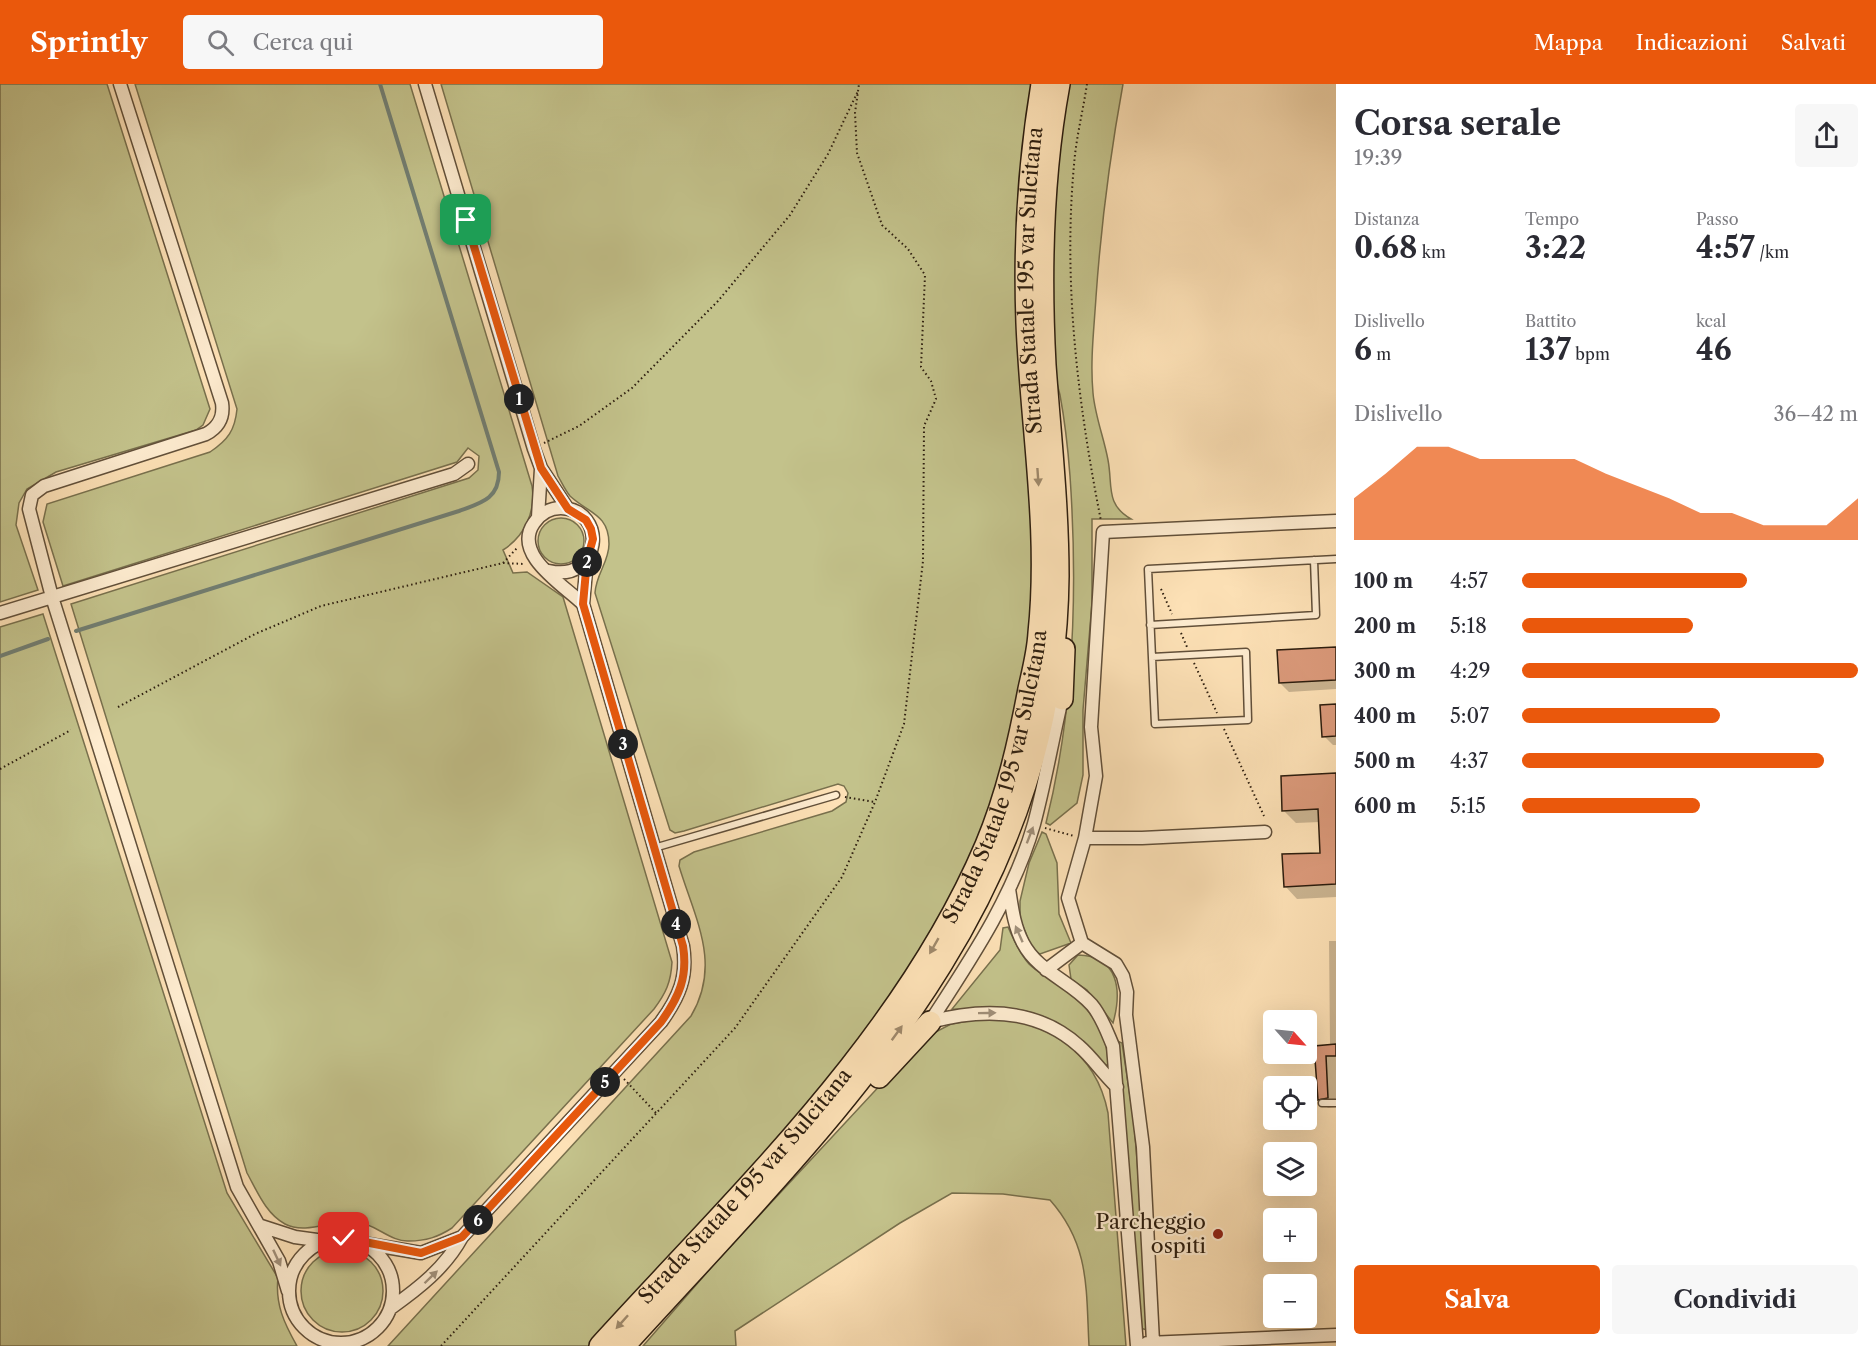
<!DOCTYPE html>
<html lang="it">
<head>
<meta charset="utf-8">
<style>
	body { margin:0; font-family:"Libre Caslon Text",serif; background:#f7f7f7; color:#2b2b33; height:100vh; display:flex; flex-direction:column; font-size:22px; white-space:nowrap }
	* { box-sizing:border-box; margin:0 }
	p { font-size:20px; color:#7c7c81 }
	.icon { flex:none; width:33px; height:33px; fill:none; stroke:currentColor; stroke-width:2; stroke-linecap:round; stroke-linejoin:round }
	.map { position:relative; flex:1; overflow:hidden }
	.side { display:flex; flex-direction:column; background:#fff; width:540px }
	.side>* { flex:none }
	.needle { width:39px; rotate:117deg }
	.fabs { position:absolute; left:1263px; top:926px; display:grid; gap:12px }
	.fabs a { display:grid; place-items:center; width:54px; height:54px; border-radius:6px; background:#fff; box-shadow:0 6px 24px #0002; font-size:30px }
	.pin { position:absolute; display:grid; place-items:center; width:51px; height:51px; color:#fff; margin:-26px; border-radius:12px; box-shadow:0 3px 9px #0006 }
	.km { position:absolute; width:30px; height:30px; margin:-15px; border-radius:50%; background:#222; color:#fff; font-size:16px; line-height:30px; text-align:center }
	.round { display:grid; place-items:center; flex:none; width:63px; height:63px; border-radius:6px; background:#f7f7f7 }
	.overview { display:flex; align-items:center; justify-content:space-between; height:102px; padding:0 18px }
	h1 { font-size:33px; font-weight:800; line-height:45px }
	.metrics { display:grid; grid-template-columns:repeat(3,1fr); gap:9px; height:102px; padding:6px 18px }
	.metrics div { display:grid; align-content:center }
	.metrics b { font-size:30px; font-weight:800 }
	.metrics small { font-size:16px; font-weight:400 }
	.metrics p { font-size:16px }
	.chart { height:168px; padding:12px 18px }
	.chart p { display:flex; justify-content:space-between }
	.chart svg { width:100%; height:108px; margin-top:6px; fill:#ea580c; opacity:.7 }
	.action { display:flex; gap:12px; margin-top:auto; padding:12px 18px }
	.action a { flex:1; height:69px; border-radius:6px; background:#ea580c; color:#fff; font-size:24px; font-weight:800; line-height:69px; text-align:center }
	.action a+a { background:#f7f7f7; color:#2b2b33 }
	ul { padding:0 18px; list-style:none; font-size:20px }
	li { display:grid; grid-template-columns:96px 72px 1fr; align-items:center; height:45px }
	li i { height:15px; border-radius:8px; background:#ea580c }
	header { display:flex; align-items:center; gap:36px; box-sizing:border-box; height:84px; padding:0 30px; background:#ea580c; color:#fff }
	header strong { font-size:28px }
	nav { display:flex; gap:33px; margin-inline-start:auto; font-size:21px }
	.search { width:420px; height:54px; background:#f7f7f7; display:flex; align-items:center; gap:15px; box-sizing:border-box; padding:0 21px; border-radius:6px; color:#7c7c81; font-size:22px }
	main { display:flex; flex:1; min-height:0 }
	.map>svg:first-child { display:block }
	.green { fill:#c3c28b; stroke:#78704d; stroke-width:1.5 }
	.shadow { fill:#0003 }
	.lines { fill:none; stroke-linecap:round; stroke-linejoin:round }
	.stream { stroke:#717d71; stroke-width:4 }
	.building { fill:#db9a7b; stroke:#2d1e0f; stroke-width:1.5 }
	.lane-casing { stroke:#614f39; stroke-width:9 }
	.street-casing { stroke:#614f39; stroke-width:15 }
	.highway-casing { stroke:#2d1e0f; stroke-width:24 }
	.path { stroke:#2d1e0f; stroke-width:2; stroke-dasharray:1.5 3; stroke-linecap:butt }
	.lane { stroke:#feecd0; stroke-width:6 }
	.street { stroke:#feecd0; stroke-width:12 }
	.highway { stroke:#fde1b6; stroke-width:21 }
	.oneway { fill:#9f896b }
	.oneway2 { fill:#a08f79 }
	.route-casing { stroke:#fff; stroke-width:12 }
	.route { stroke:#ea580c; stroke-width:8 }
	.poi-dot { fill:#8f2418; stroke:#feecd0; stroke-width:2 }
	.labels { text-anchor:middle; stroke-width:4.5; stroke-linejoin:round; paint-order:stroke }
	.street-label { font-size:21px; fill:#2d1e0f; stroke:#feecd0 }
	.poi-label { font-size:21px; fill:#2d1e0f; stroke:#feecd0; text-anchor:end }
</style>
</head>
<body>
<header>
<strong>Sprintly</strong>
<div class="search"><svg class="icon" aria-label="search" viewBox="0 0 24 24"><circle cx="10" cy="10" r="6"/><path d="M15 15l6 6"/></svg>Cerca qui</div>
<nav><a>Mappa</a><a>Indicazioni</a><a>Salvati</a></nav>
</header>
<main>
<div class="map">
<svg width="1336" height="1262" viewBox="0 0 1336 1262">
	<rect width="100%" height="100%" fill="#fde1b6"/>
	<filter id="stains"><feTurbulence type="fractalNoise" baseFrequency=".00333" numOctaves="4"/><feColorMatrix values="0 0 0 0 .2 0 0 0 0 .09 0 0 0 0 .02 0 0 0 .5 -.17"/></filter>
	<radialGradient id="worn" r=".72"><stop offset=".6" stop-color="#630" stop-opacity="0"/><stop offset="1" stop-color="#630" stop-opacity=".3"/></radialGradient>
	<path class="green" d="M0,0H107L210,325L203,341L196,346L56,388L27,405L19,419L16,441L38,506L0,518Z
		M135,0H410L532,402C536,427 525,452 503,466L513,489L527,488L563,513L672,878C671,898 666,909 654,925L452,1144C438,1153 426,1157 409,1157C390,1158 375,1139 354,1137C331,1136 306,1151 285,1140C266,1130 257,1107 247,1089L71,520L469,394L478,386L479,372L468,364L457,378L63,502L43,438L47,420L210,368C228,356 235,346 237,325Z
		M441,0H1035L1031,551L1019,619L994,720L933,852L844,982L593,1262H388L691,932C722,880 695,835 679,782L680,776L694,768L832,727L846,718L848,709L844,702L838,700L684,747L675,749L670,746L595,509C596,490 609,478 609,460C609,430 588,429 570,412C565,406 562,399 558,392Z
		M1068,0H1123C1110,71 1101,141 1096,213C1094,245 1090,277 1093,309C1095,332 1104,354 1108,376C1113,402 1105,420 1131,435H1092V519L1083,626V691L1077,719L1050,741L1046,739C1074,627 1078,508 1070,392C1068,365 1065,338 1060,311C1058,302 1055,294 1054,285C1050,189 1054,95 1068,0Z
		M538 457a23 23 0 1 1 46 0a23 23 0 1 1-46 0Z
		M43,530L227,1109L278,1194C275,1220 284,1239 297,1262H0V543Z
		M1042,748L1046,750L1057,779L1059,830L1071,859L1040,870L1033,867L1020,835V817L1029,779Z
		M1008,843C1014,856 1019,869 1029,880C1036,887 1047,893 1055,899C1085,919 1108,942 1108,981H1101C1069,948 1048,924 999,924C983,924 968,926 952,925L1000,866L1003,844Z
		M1078,871C1119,872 1122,907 1113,939L1087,906L1071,895L1069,881Z
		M985,934C1046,935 1096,967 1108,1029L1126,1262H1089C1086,1205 1090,1161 1050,1116L1003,1110L952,1109L900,1139L735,1247L736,1262H643L716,1178L924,954L951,940Z
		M1117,957L1122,959L1134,1039L1145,1175L1147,1246L1140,1244Z
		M301 1207a41 41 0 1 1 82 0a41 41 0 1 1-82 0Z"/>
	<path class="shadow" d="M1336,564V605L1289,608L1280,599L1278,568Z
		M1336,621V661H1333L1324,652L1322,622Z
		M1336,690V813L1297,815L1285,802L1321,770L1320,738L1296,739L1284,727L1282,693Z
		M1329,857H1336V1023L1328,1024L1319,1015L1316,963L1330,962Z"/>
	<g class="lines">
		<path class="stream" d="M76,547L459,427C481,419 499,415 499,388L380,0
			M0,572L48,555"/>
	</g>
	<path class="building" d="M1336,563V596L1279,599L1277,566Z
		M1336,620V652L1322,653L1320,621Z
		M1336,689V800L1284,803L1282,770L1320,769L1318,725L1282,727L1281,692Z
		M1336,960V972H1326L1328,1014L1318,1016L1314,962Z"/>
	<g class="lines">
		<g class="lane-casing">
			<path id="lane" d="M1150,541L1316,531L1314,476
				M1152,573L1246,568L1248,636L1155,640L1148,485L1336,475
				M654,764L836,711
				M1322,1019H1336"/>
		</g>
		<g class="street-casing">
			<path id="street" d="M120,0L222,319C224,333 219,343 206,350L44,402L32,411L29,425L52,513L237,1103L279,1177L288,1207
				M425,0L534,365L541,384L568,425
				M538,433L541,385
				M549,487C602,499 608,425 561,424C550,424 540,430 534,439C512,470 562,500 583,520
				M0,529L454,390L468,380
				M1085,754H1142L1265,748
				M1009,805C1012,824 1014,842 1023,859C1038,888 1071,897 1092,921C1102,933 1107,948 1113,962L1137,1262
				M1046,886L1082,859
				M930,938C971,875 1013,813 1034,740C1045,699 1052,657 1062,615
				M930,938C982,924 1037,924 1079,962C1093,974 1103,990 1117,1003
				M261,1142L295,1153L324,1157
				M289 1207a52 52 0 1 1 104 0a52 52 0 1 1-104 0Z
				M368,1160L421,1169L462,1153
				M391,1224C419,1204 445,1184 462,1153L661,938C679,913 688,893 683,862L583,520L587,476
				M1153,1258L1143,1063L1126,931L1127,908L1123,892L1116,880L1082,859L1068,814L1085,754L1096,692L1091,643L1103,448L1336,437
				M1147,1259L1336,1251"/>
		</g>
		<g class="highway-casing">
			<g id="highway">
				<path d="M1062,615L1064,565"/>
				<path d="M879,993L930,938"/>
				<path id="s1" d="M600,1262C740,1108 903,956 986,761C1007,711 1019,658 1029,605C1033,587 1038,568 1039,549C1050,446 1031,342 1027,239C1024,160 1029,78 1042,0"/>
				<path d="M624,1262C833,1032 1055,827 1058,492C1058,421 1050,351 1045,281C1040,187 1042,92 1059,0"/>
			</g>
		</g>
		<path class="path" d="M1087,0C1083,27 1076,54 1074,81C1063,200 1078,320 1101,437
			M544,359L579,342L632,304L718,217L790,131L828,70L858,7
			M503,479L518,463
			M1161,505L1172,530
			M1181,549L1187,563
			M1194,579L1217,629
			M118,623L255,550L321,522L503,479L525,480
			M1224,645L1264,732
			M0,685L71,646
			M845,713L875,718
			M1045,744L1074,752
			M624,995L657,1030
			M441,1262L735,944L842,793L875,718L904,640L923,477L924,342L936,315L931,297L921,283L925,191L908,165L882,141L857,69L855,29L859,0"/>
		<use href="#lane" class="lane"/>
		<use href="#street" class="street"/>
		<use href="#highway" class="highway"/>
	</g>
	<defs><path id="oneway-solid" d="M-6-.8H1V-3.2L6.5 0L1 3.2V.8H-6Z" transform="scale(1.5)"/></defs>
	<g class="oneway">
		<use href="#oneway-solid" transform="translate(1038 393) rotate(86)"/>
		<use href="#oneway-solid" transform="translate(934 862) rotate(120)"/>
		<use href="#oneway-solid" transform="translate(897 949) rotate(-54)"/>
		<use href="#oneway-solid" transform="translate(622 1238) rotate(132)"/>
	</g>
	<g class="oneway2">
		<use href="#oneway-solid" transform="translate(1030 751) rotate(-69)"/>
		<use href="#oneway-solid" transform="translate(1019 850) rotate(-114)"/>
		<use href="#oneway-solid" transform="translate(987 929) rotate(-1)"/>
		<use href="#oneway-solid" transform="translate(277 1174) rotate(65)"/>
		<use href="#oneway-solid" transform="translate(431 1193) rotate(-44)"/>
	</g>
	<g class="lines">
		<g class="route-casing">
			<path id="route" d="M344,1154L421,1169L462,1153L661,938C679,913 688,893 683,862L583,520L587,476L593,455L591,445L586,436L568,425L541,384L466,136"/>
		</g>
		<use href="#route" class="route"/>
	</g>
	<circle class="poi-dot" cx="1218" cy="1150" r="6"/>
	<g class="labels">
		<g class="street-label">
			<text dy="7" stroke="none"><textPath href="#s1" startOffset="1208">Strada Statale 195 var Sulcitana</textPath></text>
			<text dy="7" stroke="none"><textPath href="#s1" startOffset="704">Strada Statale 195 var Sulcitana</textPath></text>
			<text dy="7" stroke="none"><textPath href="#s1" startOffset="216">Strada Statale 195 var Sulcitana</textPath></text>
		</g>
		<g class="poi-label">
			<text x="1206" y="1145">Parcheggio<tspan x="1206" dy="24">ospiti</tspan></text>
		</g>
	</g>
	<rect width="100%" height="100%" filter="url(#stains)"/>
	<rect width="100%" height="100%" fill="url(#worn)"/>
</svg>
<div class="fabs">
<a><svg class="needle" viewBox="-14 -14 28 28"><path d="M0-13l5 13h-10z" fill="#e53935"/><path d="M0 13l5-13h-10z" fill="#7c7c81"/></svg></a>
<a><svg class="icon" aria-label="locate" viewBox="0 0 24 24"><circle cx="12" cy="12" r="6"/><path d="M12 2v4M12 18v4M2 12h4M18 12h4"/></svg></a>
<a><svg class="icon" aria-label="layers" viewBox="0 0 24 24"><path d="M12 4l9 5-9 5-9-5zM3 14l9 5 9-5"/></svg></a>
<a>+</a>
<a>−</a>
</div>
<div class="pin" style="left:466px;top:136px;background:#1e9e55"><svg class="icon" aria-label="arrive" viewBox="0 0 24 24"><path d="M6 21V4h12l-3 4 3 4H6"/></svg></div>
<div class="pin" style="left:344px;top:1154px;background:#d93025"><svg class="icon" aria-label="check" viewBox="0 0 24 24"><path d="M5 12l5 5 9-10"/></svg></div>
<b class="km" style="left:519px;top:315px">1</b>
<b class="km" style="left:587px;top:478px">2</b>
<b class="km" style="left:623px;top:660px">3</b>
<b class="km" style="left:676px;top:840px">4</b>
<b class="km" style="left:605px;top:998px">5</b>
<b class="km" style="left:478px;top:1136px">6</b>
</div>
<section class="side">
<div class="overview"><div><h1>Corsa serale</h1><p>19:39</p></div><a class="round"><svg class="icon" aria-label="share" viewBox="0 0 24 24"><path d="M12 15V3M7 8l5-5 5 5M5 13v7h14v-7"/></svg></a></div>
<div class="metrics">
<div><p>Distanza</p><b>0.68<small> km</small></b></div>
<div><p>Tempo</p><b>3:22</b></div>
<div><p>Passo</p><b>4:57<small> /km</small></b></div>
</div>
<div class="metrics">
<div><p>Dislivello</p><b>6<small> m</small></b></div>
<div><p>Battito</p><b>137<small> bpm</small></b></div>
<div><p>kcal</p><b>46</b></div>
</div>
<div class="chart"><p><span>Dislivello</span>36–42 m</p>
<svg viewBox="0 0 160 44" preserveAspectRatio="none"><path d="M0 44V27L10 17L20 6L30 6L40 11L50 11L60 11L70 11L80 17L90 22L100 27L110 33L120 33L130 38L140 38L150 38L160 27V44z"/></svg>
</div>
<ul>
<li><b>100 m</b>4:57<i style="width:67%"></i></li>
<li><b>200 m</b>5:18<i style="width:51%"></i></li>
<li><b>300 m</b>4:29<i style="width:100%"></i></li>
<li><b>400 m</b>5:07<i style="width:59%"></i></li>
<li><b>500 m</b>4:37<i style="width:90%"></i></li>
<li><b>600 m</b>5:15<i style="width:53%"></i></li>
</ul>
<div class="action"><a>Salva</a><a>Condividi</a></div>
</section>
</main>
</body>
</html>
